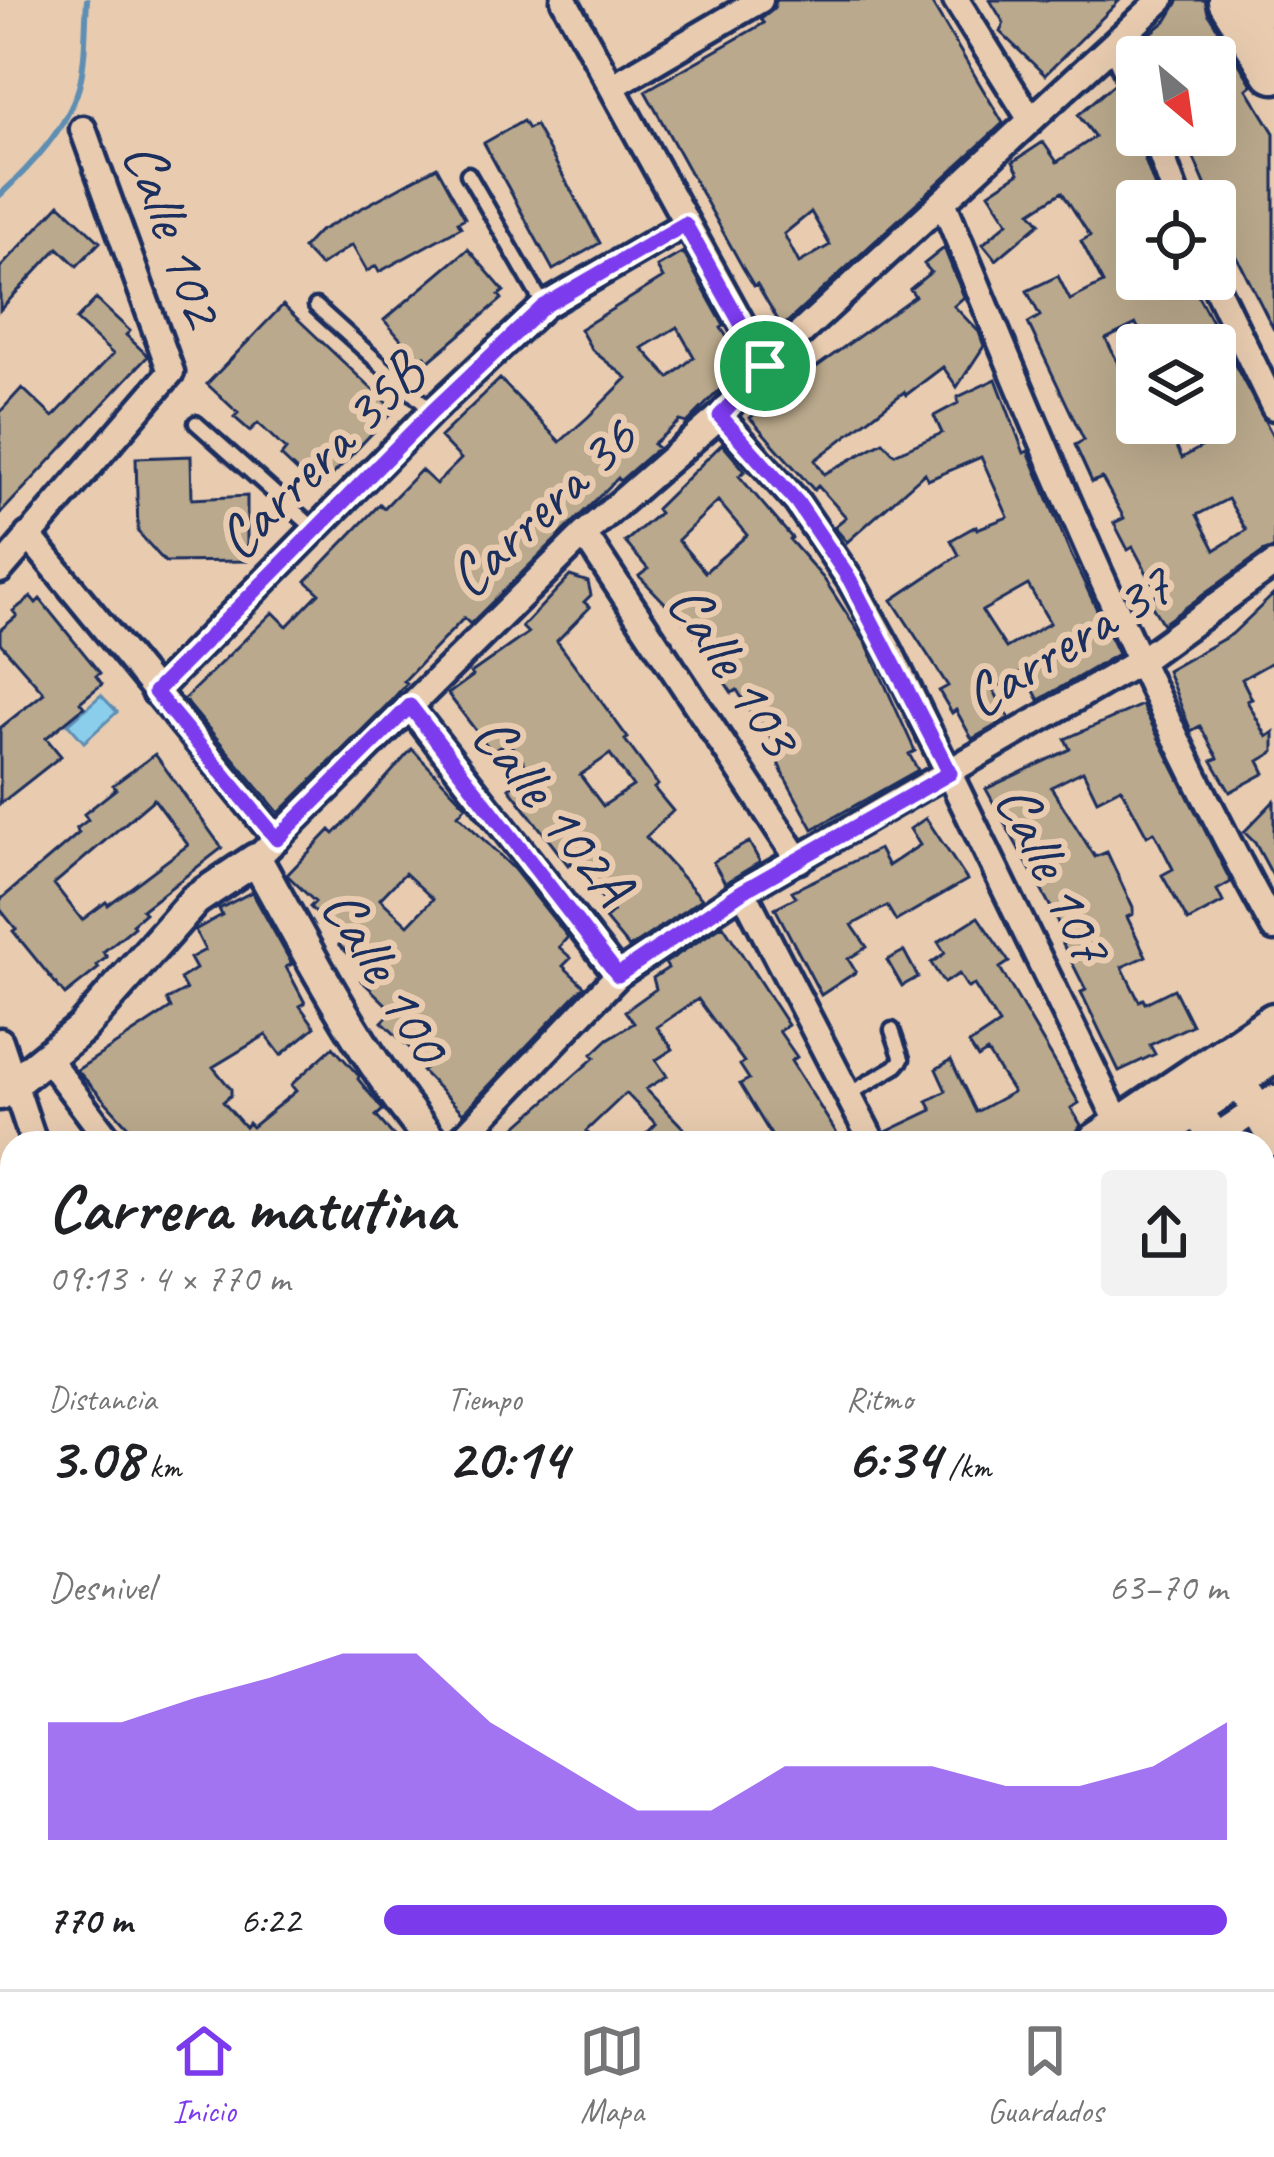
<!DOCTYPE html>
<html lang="es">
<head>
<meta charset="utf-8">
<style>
	body { margin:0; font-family:Caveat,sans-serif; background:#f2f2f2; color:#202124; height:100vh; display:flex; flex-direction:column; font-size:45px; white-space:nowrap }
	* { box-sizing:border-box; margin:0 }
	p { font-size:39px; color:#757577 }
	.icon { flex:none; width:66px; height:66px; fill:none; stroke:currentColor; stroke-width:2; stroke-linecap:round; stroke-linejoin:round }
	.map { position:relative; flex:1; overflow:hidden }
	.details { position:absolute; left:0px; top:1131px; width:1275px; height:858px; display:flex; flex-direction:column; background:#fff; border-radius:36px 36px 0 0; box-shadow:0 12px 48px #0002 }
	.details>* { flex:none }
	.needle { width:78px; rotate:151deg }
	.controls { position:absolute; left:1116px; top:36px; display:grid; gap:24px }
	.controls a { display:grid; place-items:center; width:120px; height:120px; border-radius:12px; background:#fff; box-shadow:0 12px 48px #0002; font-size:60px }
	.pin { position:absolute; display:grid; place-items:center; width:102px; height:102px; color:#fff; margin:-51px; border:6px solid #fff; border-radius:50%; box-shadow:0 3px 12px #0007 }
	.round { display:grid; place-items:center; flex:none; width:126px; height:126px; border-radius:12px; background:#f2f2f2 }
	.summary { display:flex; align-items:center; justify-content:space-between; height:204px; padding:0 48px }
	h1 { font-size:66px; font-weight:600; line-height:90px }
	.stats { display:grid; grid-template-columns:repeat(3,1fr); gap:18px; height:204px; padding:12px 48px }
	.stats div { display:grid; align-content:center }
	.stats b { font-size:60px; font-weight:600 }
	.stats small { font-size:33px; font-weight:400 }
	.stats p { font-size:33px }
	.chart { height:336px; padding:24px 48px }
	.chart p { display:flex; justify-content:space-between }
	.chart svg { width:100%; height:216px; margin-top:12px; fill:#7c3aed; opacity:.7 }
	ul { padding:0 48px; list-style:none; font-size:39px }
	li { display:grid; grid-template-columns:192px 144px 1fr; align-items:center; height:90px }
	li i { height:30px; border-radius:15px; background:#7c3aed }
	.tabs { display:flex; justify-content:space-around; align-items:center; height:168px; border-top:3px solid #e0e0e0; background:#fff; font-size:33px; color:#757577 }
	.tabs a { display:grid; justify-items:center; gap:6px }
	.tabs .active { color:#7c3aed }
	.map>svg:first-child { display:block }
	.water { fill:#8bceec; stroke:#5e8eb3; stroke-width:3 }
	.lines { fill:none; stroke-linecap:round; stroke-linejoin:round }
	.stream { stroke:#5e8eb3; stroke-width:6 }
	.building { fill:#baa98c; stroke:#1b2f5e; stroke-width:3; fill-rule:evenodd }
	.service-casing { stroke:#1b2f5e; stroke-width:21 }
	.minor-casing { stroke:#1b2f5e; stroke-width:33 }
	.tertiary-casing { stroke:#1b2f5e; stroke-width:39 }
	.secondary-casing { stroke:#1b2f5e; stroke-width:45 }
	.trunk-casing { stroke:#1b2f5e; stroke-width:51 }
	.service { stroke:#e9ccb0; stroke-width:12 }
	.minor { stroke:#e9ccb0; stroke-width:24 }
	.tertiary { stroke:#e9ccb0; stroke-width:30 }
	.secondary { stroke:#e9ccb0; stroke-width:36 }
	.trunk { stroke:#e9ccb0; stroke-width:42 }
	.route-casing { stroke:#fff; stroke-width:24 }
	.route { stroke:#7c3aed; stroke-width:15 }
	.labels { text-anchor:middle; stroke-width:12; stroke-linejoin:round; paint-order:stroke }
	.street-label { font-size:60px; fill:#1b2f5e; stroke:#e9ccb0 }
</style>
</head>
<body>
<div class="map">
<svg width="1274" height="1989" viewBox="0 0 1274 1989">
	<rect width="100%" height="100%" fill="#e9ccb0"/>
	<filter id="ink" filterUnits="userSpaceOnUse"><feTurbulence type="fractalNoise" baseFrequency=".00833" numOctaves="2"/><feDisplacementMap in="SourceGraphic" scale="24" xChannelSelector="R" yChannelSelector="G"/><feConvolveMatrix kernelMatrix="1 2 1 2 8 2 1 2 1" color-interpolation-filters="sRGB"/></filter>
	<g filter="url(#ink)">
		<path class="water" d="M101,695L117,712L84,742L68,724Z"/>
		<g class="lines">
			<path class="stream" d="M0,195C31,166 67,128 79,87C86,60 85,28 87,0"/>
		</g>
		<path class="building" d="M776,0H930L1003,123L782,327L757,284L754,286L743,268L645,91L764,23L761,19L774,9ZM811,212L830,245L799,263L784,234Z
			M990,0H1120L1045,75L1000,32L1004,23Z
			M1179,0H1205L1208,13L1252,85L1247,89L1274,133V330L1232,247L1184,135H1215V57H1144L1139,43L1167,20Z
			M1114,84L1122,102L1137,114L1138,141L1160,201H1137V279H1189L1274,438V548L1264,551L1163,624L1148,600L1158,594L1133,547L1128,550L1114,523L1124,518L1102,478L1092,482L1075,445L1084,440L1028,323L1040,316L1027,291L1058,276L1070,300L1103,283L1081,241L1090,236L1062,192L1031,212L1040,223L996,260L983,244L1008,222L989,193L1019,173L1013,162L1043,142L1057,162L1095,137L1078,115ZM1136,324L1147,345H1215V439L1182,458L1166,423H1137V373L1126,379L1106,339ZM1228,499L1246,530L1215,550L1197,515Z
			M523,121L528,129L535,125L600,243L553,270L484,143Z
			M437,167L465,218L458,222L461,227L379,272L376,266L367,271L352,245L320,266L303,248L318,232Z
			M60,204L100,242L77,266L58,248L0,310V268Z
			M944,248L964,297L954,306L979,332L984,346L957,387L943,367L906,395L904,392L815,460L824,474L883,442L894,454L942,433L934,416L958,403V397L996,379L1024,453L1028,451L1072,557L1118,654L1039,700L1023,671L993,689L1009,718L972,739L956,710L952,713L939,691L948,686L892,600L959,555L951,540L976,526L977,529L1008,517L981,457L928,480L925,473L847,542L834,527L846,517L818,486L814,490L750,418L799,376L801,378L915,296L910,289L931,272L924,264ZM1028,585L1050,623L1006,648L982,611Z
			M468,249L504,291L499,295L502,299L429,361L425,356L419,361L384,320Z
			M683,252L724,326L721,328L745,364L687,423L680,421L653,444L658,448L620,481L618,478L470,624L464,618L404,681L407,683L390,702L279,813L184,699L273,612L287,626L319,593L306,581L380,504L384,508L421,470L436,484L461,459L440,437L500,379L560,442L588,417L627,378L592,350L580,329L663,278L657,267ZM677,327L694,357L669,378L642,348Z
			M96,299L130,331L126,335L148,356L0,514V412L22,388L53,417L113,354L76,320Z
			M283,305L394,410L322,486L317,481L313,486L281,456L286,450L258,423L250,431L234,417L238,413L207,384Z
			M722,444L745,471L739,476L792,538L790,540L824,579L867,645L915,751L909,754L918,770L813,829L784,776L773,751L777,749L754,711L751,713L737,690L732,693L716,669L720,666L690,629L639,576L648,569L625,542L659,513L656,509ZM718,501L747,535L705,572L678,540Z
			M191,456L192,499L247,496V561L165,562L138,532L136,458Z
			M570,576L588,582L591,595L584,602L590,607L557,641L628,738L625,740L658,785L654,788L673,811L646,837L702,899L629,948L605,919L613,912L571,862L568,865L509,788L531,772L508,741L492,752L448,694L473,676L471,673L528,633L522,627ZM610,754L633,786L603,806L580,775Z
			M1274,594V661L1242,679L1252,699L1247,701L1267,737L1274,732V752L1259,761L1265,773L1230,792L1212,761L1218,758L1200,726L1191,731L1167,671L1232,634Z
			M31,597L36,603L40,599L52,614L100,673L96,676L102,684L80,702L84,707L46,738L61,756L0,804V728L44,693L0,643V630L17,616L13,611Z
			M1142,705L1231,882L1217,890L1223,902L1188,921L1162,875L1173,869L1154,832L1147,836L1121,788L1097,800L1083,771L1051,787L1095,857L1107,852L1133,908V914L1127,917L1146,956L1122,967L1139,1001L1143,999L1145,1003L1174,989L1192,1025L1150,1045L1155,1054L1119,1071L1081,992L1086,990L1057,933L1061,931L1054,913L986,789L1070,749L1065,739Z
			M412,749L466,806L458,815L513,868L568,937L559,947L571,958L563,966L584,986L463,1113L422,1071L428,1065L382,1022L393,1011L361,980L368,973L339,945L344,940L310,907L315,902L287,875L330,830L334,834L353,815ZM405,873L433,899L408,925L380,899Z
			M155,754L222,848L142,910L145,913L132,924L134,927L103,952L107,957L97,965L99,968L65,995L13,931L16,929L0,909V900L79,833L76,829L88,820L84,814L116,789L113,785ZM154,799L188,845L108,905L106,902L82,920L54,884Z
			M1274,801V878L1255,843L1244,832Z
			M926,818L967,880L896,921L887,906L852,925L867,947L848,959L856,972L821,995L775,908L796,897L792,891L879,849L888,866L920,845L910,829Z
			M749,842L760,862L725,883L713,862Z
			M252,892L292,964L286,967L305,1003L300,1006L315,1027L281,1055L266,1035L213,1067L231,1089V1095L223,1102L245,1127L248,1123L252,1127L296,1091L291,1085L333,1047L359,1076L358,1079L383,1110L376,1116L400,1143H143L77,1070L171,1008L167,1000L186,990L180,979L196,969L190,958L205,950L195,930L222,915L219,909Z
			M978,917L1009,962L1000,968L1079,1103L1071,1108L1081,1125L1069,1143H889L886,1132L932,1110L927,1101L946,1091L936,1069L951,1060L976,1112L1013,1092L987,1052L978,1058L969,1044L999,1024L974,985L968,988L959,974L944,983L931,963L945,953L938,942Z
			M723,925L788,1025L779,1031L797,1057L791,1061L843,1143H776L740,1084L749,1079L740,1065L744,1062L698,999L657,1027L673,1049L656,1060L667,1076L646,1089L688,1133L678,1143H637L656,1124L626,1093L586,1131L597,1143H498L595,1057L592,1054L608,1039L634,1023L625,1011L656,989L653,978L668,968L665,963Z
			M904,951L918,977L902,986L887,960Z"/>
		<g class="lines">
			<g class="service-casing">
				<path id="service" d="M468,174L544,306
					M316,306L432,411
					M196,423L316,530
					M849,1094L895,1067L902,1059L892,1030
					M0,1233L12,1224
					M0,1383L12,1396
					M0,1668L12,1679"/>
			</g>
			<g class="minor-casing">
				<path id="minor" d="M564,0L765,366
					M956,0L1031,120
					M1115,43L1137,95
					M613,86L760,0
					M1154,135L1178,201
					M944,204C1044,450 1146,695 1274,928
					M1212,279L1274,407
					M720,416L797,502L850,580L889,650L1125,1136
					M584,534L799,860
					M28,535L277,839
					M0,570L171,372L83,129
					M155,692L432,411L544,306L685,224
					M409,706L618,975
					M256,859L584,534L720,416L765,366L1161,0
					M743,891L873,1143
					M0,1041L34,1143
					M47,1058L111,1143
					M458,1143L618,975L743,891L1140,661L1274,564
					M1206,1143L1274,1098
					M1263,1600L1274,1601
					M0,1776L12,1738
					M1263,1803L1274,1806
					M0,1831L12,1842
					M162,1977L175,1989
					M998,1977L999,1989
					M1077,1977L1196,1989
					M197,1989L208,1977
					M341,1989L344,1977
					M720,1989L726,1977"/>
			</g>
			<g class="tertiary-casing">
				<path id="tertiary" d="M1229,1062L1274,1140
					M1183,1092L1219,1143
					M0,1094L81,1029L195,900L256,859C310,956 362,1057 433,1143
					M1263,1205L1274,1221"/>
			</g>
			<g class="secondary-casing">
				<path id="secondary" d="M1095,1143L1274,1022
					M1142,1143L1274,1054
					M564,1989L566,1977
					M591,1989L592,1977"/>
			</g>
			<g class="trunk-casing">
				<path id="trunk" d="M1230,0L1274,71
					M1272,0L1274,3"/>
			</g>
			<use href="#service" class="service"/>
			<use href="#minor" class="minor"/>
			<use href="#tertiary" class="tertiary"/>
			<use href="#secondary" class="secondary"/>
			<use href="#trunk" class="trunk"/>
		</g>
	</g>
	<g class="lines" filter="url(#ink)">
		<g class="route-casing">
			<path id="route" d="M685,224L765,366L720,416L797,502L850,580L950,773L743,891L618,975L410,706L277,839L155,692L432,412L544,306Z"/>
		</g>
		<use href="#route" class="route"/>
	</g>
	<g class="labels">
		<g class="street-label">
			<text transform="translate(175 233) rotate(70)" y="21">Calle 102</text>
			<text transform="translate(319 455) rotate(-45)" y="21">Carrera 35B</text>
			<text transform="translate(541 506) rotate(-43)" y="21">Carrera 36</text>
			<text transform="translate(1067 640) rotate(-32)" y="21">Carrera 37</text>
			<text transform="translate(735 669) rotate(57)" y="21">Calle 103</text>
			<text transform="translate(554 809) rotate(52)" y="21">Calle 102A</text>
			<text transform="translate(1055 873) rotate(64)" y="21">Calle 107</text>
			<text transform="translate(387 975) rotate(59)" y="21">Calle 100</text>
		</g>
	</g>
</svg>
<div class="controls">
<a><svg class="needle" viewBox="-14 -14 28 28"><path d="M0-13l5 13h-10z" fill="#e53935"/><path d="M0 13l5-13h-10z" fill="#757577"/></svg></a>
<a><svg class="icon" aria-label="locate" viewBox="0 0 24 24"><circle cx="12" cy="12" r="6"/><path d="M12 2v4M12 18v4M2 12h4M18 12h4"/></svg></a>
<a><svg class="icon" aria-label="layers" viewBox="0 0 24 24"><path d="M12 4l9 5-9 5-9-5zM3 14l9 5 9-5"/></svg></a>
</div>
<div class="pin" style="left:765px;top:366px;background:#1e9e55"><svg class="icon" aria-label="arrive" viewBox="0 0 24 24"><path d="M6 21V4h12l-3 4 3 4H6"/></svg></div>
<section class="details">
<div class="summary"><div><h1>Carrera matutina</h1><p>09:13 · 4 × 770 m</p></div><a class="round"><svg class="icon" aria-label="share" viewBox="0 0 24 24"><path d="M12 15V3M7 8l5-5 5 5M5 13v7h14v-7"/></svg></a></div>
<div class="stats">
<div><p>Distancia</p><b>3.08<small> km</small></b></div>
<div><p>Tiempo</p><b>20:14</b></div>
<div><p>Ritmo</p><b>6:34<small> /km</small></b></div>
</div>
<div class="chart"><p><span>Desnivel</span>63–70 m</p>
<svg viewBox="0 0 160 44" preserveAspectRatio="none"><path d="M0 44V20L10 20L20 15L30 11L40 6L50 6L60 20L70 29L80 38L90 38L100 29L110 29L120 29L130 33L140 33L150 29L160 20V44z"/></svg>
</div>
<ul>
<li><b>770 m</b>6:22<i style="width:100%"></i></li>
</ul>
</section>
</div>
<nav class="tabs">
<a class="active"><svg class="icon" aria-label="home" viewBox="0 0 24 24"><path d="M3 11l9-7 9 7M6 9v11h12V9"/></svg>Inicio</a>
<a><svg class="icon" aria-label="map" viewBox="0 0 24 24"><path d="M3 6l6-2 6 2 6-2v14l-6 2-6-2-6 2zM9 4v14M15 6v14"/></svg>Mapa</a>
<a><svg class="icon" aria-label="saved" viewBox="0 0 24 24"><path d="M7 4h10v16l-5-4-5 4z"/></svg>Guardados</a>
</nav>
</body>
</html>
